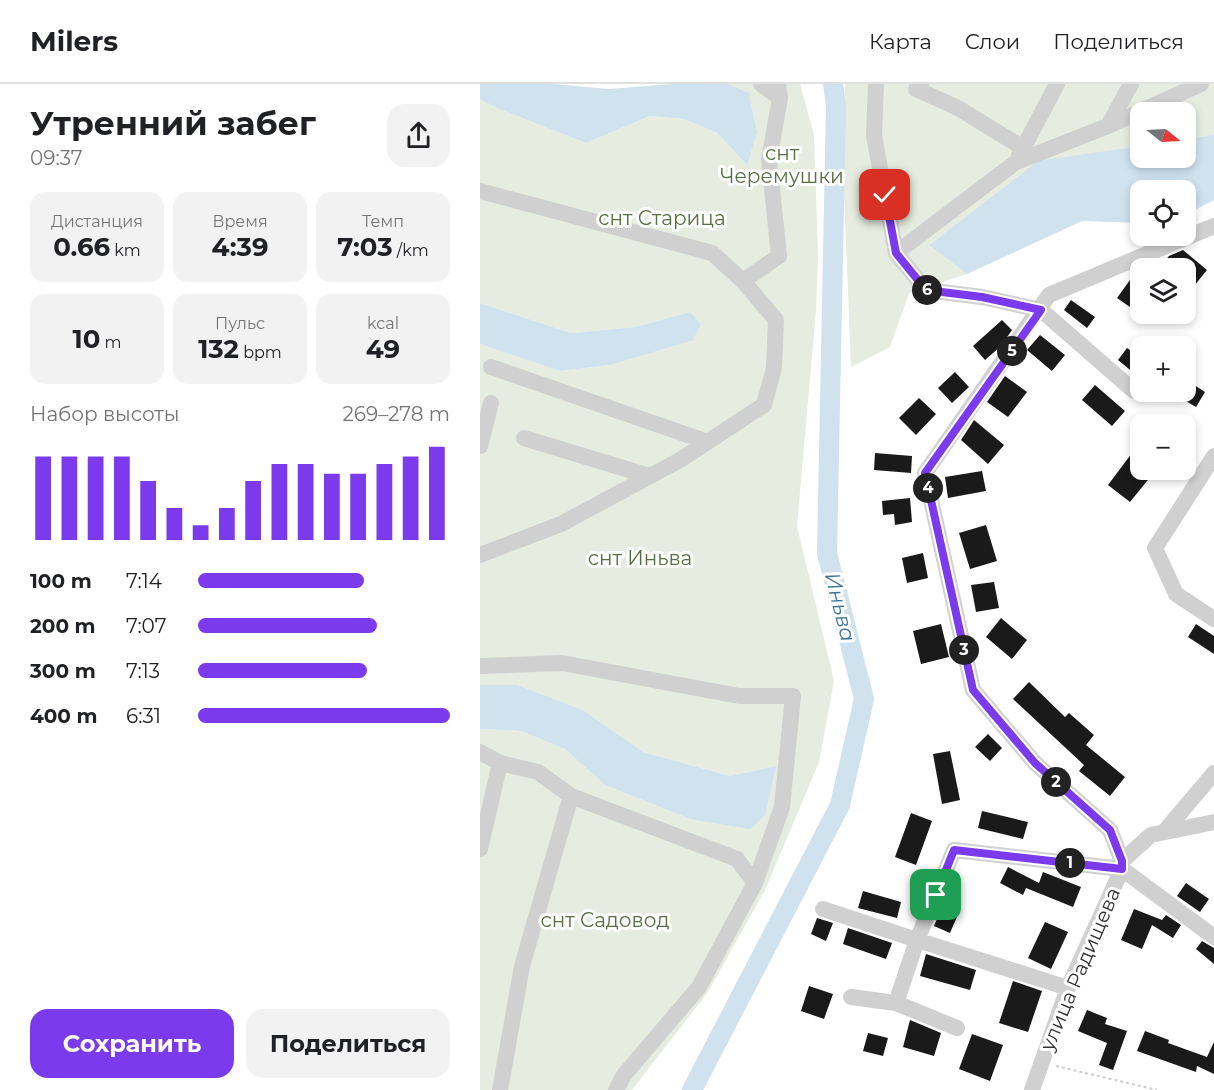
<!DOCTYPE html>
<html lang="ru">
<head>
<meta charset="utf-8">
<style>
	body { margin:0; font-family:Montserrat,sans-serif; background:#f2f2f2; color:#202124; height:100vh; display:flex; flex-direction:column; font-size:22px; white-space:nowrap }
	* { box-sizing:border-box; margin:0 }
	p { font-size:20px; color:#757577 }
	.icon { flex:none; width:33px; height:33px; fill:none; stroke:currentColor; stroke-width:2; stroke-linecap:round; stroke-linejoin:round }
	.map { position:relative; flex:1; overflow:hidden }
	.panel { display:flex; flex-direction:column; background:#fff; width:480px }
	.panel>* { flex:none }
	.needle { width:39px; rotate:108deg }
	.controls { position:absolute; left:650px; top:18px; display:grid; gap:12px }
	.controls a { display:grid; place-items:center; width:66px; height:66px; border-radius:12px; background:#fff; box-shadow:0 3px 9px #0003; font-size:30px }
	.pin { position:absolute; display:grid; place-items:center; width:51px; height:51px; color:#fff; margin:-26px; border-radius:12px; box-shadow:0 3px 9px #0006 }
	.km { position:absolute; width:30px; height:30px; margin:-15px; border-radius:50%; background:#222; color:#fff; font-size:16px; line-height:30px; text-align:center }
	.round { display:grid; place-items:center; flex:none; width:63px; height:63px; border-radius:18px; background:#f2f2f2 }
	.overview { display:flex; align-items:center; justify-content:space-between; height:102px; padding:0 30px }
	h1 { font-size:33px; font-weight:700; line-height:45px }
	.figures { display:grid; grid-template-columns:repeat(3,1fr); gap:9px; height:102px; padding:6px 30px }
	.figures div { display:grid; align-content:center; border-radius:15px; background:#f2f2f2; text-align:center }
	.figures b { font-size:26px; font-weight:700 }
	.figures small { font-size:16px; font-weight:400 }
	.figures p { font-size:16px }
	.chart { height:168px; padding:12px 30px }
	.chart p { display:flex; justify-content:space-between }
	.chart svg { width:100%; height:108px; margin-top:6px; stroke:#7c3aed; stroke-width:6 }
	.primary-button { display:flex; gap:12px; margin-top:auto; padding:12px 30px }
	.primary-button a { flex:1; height:69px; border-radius:18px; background:#7c3aed; color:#fff; font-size:24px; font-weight:700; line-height:69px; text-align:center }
	.primary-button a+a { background:#f2f2f2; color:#202124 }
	ul { padding:0 30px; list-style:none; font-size:20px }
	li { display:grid; grid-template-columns:96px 72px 1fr; align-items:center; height:45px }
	li i { height:15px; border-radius:8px; background:#7c3aed }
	header { display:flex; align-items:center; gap:36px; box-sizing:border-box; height:84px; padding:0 30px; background:#fff; border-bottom:2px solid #e0e0e0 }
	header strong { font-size:28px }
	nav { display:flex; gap:33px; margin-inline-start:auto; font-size:21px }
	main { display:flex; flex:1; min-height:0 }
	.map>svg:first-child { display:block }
	.green { fill:#e6ecdf }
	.water { fill:#cfe2ee }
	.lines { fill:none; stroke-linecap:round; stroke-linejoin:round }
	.river { stroke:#cfe2ee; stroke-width:20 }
	.building { fill:#1a1a1a }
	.path { stroke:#cdcdcd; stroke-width:2; stroke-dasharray:3 3; stroke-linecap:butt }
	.minor { stroke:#d0d0d0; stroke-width:16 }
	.route-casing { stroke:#fff; stroke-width:12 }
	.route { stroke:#7c3aed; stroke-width:8 }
	.labels { text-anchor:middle; stroke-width:6; stroke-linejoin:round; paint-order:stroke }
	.park-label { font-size:20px; fill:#56703f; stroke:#fff }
	.street-label { font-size:20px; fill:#333; stroke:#fff }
	.water-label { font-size:21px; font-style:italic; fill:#3f7597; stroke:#fff }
</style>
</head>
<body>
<header>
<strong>Milers</strong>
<nav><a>Карта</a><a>Слои</a><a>Поделиться</a></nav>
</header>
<main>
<section class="panel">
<div class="overview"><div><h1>Утренний забег</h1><p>09:37</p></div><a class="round"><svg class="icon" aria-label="share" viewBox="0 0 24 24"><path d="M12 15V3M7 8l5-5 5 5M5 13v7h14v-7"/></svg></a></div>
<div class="figures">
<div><p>Дистанция</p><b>0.66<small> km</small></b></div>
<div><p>Время</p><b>4:39</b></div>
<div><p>Темп</p><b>7:03<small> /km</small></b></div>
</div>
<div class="figures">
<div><b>10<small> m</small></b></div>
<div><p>Пульс</p><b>132<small> bpm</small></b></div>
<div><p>kcal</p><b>49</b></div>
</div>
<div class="chart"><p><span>Набор высоты</span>269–278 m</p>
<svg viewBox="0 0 160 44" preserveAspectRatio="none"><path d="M5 44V10M15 44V10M25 44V10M35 44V10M45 44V20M55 44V31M65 44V38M75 44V31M85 44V20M95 44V13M105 44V13M115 44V17M125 44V17M135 44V13M145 44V10M155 44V6"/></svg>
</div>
<ul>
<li><b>100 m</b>7:14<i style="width:66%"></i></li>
<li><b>200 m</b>7:07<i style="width:71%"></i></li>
<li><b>300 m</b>7:13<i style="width:67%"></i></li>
<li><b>400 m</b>6:31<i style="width:100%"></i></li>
</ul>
<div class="primary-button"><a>Сохранить</a><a>Поделиться</a></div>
</section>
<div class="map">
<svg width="734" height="1006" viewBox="0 0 734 1006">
	<rect width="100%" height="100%" fill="#fff"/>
	<path class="green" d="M249,0H320L334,51L338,170L336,226L317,442L354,597L339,678L286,804L228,908L152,1006H0V645L41,647L85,665L125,701L210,735L296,682L250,692L163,668L103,626L38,601H0V260L80,287L130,281L210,228L155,243L91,249L0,219V15L19,25L106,59L170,32L204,35L237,49L266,80L277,48L269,9Z
		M365,0H734V51L705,55V28H660V62L558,78L449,161L487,190L429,209L410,263L371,283L362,61Z"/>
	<path class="water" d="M0,0H74L128,5L193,0H249L269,9L277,48L267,81L237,49L204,35L170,32L106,59L19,25L0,15Z
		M734,51V116L705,131V106H660V139L602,137L487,190L449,161L558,77L660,62V74H705V55Z
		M0,219L91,249L155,243L210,228L221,240L213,256L130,281L80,287L0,260Z
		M0,601H38L103,626L163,668L250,692L296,682L285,731L270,745L210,735L125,701L85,665L41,647L0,645Z"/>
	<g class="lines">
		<path class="river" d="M212,1006L360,721L384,615L347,469L356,22L353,0"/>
	</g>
	<path class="building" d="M703,166L727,186L710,207L705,203V184H679L689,172Z
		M655,189L660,192V230L637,214Z
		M591,216L615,233L607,244L584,226Z
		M522,236L532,246L521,262L505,276L493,262Z
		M560,251L585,271L572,287L547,266Z
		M647,264L660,273V294L638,276Z
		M475,288L489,303L472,319L458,304Z
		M525,292L547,308L528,333L507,318Z
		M705,295L725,308L716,323L690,308H705Z
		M615,301L645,327L632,342L602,316Z
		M439,314L456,330L436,351L419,334Z
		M494,336L524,361L508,380L481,356Z
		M395,369L432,372L431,389L394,386Z
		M652,369L660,375V386H676L650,418L628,401Z
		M502,387L506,407L468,414L465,393Z
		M430,414L432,438L415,441L414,430L403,431L402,417Z
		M506,441L517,477L490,485L479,449Z
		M443,469L448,494L427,499L422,474Z
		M514,498L519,524L496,528L491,501Z
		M521,534L547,556L532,575L506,553Z
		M461,540L469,573L441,580L433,547Z
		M716,540L734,552V570L708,553Z
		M549,598L585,633L589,629L614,651L606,661L645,693L630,712L599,687L604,681L533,615Z
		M508,650L522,664L510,677L495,663Z
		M470,667L480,716L462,720L453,670Z
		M502,727L548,738L543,755L498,744Z
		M431,729L452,737L436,781L415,773Z
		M528,783L559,799L563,788L601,803L593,823L546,804L543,811L520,799Z
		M706,799L729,815L720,828L697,812Z
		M383,807L421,818L417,834L378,824Z
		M463,821L479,828L470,849L454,842Z
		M654,825L682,836L686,831L701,841L693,854L672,841L662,865L641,856Z
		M337,834L353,839L346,857L331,850Z
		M565,838L588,848L571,885L548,874Z
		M368,844L412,859L406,875L363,860Z
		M722,857L734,864V880L716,865Z
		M446,870L496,886L490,906L440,892Z
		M533,897L562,907L548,948L519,939Z
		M329,902L353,910L344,935L321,927Z
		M607,926L627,934L625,940L647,947L633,986L619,981L627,959L598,947Z
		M430,936L461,949L454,972L423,963Z
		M665,947L689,956L688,959L727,973L734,958V990L717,982L716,988L657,967Z
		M388,949L408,954L403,972L383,967Z
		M492,950L523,961L510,997L479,985Z"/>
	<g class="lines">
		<path class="path" d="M576,982L677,1006"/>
		<path class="minor" d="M281,0L300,14
			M396,0L394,52L416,169L446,206L502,213L561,226L654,307
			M441,0L436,5L478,24L543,64
			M628,42L721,0
			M539,72L577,0
			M0,107L232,169L263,197L296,236L294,284L284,321L200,376L81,440L0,471
			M416,169L536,78L628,42L651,0
			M263,197L299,172L289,76L300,14L298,0
			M11,283L228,358
			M44,354L169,392
			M0,362L11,319
			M734,372L675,464L696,510L734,535
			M0,582L82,579L259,612H313L302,723L275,799L219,903L144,991L136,1006
			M0,668L20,679
			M684,748L734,689
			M0,765L20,679L58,688L91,712
			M642,777L671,751L734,738
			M343,825L437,856L416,919
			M588,904L437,856L474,766L642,785L734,853
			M371,913L416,919L477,944
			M20,1006L42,882L91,712L257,775L275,799
			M552,1006L588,904L642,785V777L630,746L555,679L493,606L445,389L569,211L734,142"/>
	</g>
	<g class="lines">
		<g class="route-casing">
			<path id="route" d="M405,111L416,169L446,206L502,213L561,226L445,389L493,606L555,679L630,746L642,777V785L474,766L456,811"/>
		</g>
		<use href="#route" class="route"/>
	</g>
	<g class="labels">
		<g class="park-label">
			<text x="302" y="76">снт<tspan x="302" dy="23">Черемушки</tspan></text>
			<text x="182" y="141">снт Старица</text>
			<text x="160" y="481">снт Иньва</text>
			<text x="125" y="843">снт Садовод</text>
		</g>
		<g class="street-label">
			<text transform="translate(600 885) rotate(-67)" y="7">улица Радищева</text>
		</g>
		<g class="water-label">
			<text transform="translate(360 523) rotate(76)" y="7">Иньва</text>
		</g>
	</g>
</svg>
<div class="controls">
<a><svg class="needle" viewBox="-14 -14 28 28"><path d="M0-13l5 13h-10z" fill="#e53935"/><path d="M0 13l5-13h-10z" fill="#757577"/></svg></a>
<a><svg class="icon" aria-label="locate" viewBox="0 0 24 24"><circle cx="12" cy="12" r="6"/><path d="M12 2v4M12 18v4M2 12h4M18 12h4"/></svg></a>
<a><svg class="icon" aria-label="layers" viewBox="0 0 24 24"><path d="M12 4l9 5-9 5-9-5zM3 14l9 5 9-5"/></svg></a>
<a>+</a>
<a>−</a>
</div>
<div class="pin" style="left:456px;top:811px;background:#1e9e55"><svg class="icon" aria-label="arrive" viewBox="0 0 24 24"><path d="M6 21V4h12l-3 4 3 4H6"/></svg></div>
<div class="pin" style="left:405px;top:111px;background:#d93025"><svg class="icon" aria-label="check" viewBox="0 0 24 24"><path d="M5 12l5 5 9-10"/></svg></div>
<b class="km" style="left:590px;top:779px">1</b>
<b class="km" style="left:576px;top:698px">2</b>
<b class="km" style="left:484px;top:566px">3</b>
<b class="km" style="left:448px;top:404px">4</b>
<b class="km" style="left:532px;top:267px">5</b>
<b class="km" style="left:447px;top:206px">6</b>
</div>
</main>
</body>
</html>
